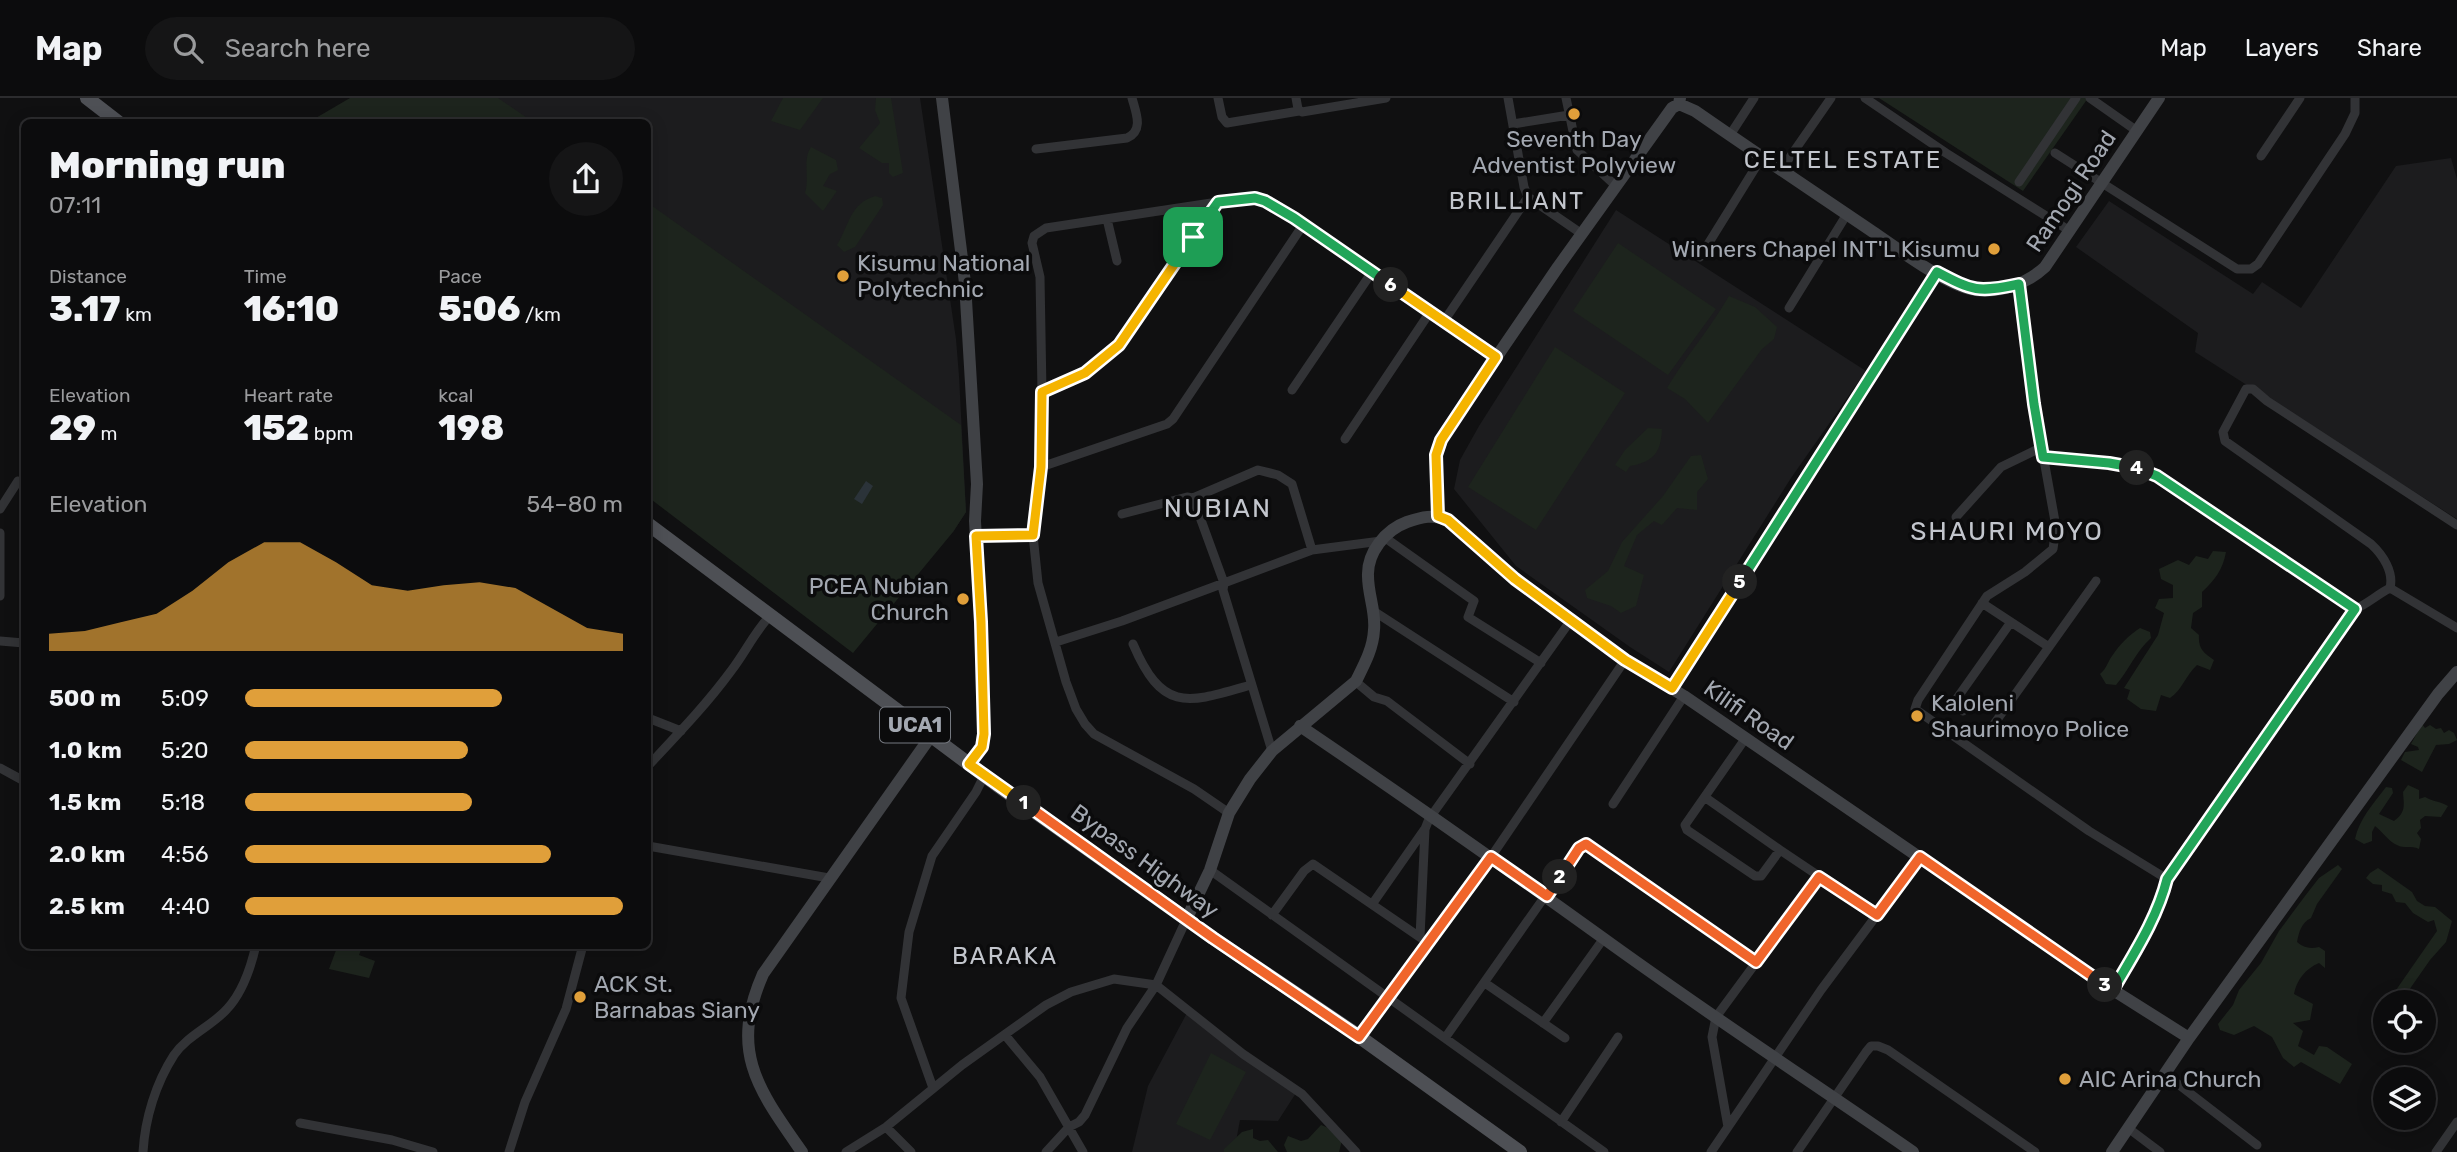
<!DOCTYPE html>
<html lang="en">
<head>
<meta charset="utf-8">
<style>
	body { margin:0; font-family:Rubik,sans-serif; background:#151516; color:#f1f3f6; height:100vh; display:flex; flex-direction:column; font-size:26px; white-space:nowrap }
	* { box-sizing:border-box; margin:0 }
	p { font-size:23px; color:#9a9b9d }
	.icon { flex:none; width:38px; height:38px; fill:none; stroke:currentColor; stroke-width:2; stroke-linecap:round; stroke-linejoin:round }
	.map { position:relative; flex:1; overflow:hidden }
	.details { position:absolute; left:21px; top:21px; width:630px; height:830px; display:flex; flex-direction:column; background:#0c0c0d; border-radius:10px; box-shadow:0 4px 18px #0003,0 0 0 2px #2c2c2e }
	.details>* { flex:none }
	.buttons { position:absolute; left:2373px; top:892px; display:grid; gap:14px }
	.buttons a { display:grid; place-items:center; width:63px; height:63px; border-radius:50%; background:#0c0c0d; box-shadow:0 4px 18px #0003,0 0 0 2px #2c2c2e; font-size:35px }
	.pin { position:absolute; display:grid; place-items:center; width:60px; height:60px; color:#fff; margin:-30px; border-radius:14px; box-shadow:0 4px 10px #0006 }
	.km { position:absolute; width:35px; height:35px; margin:-18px; border-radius:50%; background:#222; color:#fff; font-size:19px; line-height:35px; text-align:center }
	.round { display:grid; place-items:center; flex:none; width:74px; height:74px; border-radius:37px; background:#151516 }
	.overview { display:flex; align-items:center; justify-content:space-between; height:119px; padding:0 28px }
	h1 { font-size:38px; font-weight:800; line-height:52px }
	.stats { display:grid; grid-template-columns:repeat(3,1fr); gap:10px; height:119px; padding:7px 28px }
	.stats div { display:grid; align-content:center }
	.stats b { font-size:35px; font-weight:800 }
	.stats small { font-size:19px; font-weight:400 }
	.stats p { font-size:19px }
	.chart { height:196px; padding:14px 28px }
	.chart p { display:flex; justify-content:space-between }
	.chart svg { width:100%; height:126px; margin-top:7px; fill:#e09f3a; opacity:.7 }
	ul { padding:0 28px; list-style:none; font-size:23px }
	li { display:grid; grid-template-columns:112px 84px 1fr; align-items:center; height:52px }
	li i { height:18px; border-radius:9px; background:#e09f3a }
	header { display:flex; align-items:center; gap:42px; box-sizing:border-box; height:98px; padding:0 35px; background:#0c0c0d; border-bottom:2px solid #2c2c2e }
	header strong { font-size:33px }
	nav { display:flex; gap:38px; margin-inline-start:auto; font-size:24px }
	.search { width:490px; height:63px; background:#151516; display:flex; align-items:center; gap:18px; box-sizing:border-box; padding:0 24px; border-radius:38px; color:#9a9b9d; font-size:26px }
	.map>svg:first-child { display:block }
	.built { fill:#1c1c1e }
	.green { fill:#1d241d }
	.water { fill:#2b3339 }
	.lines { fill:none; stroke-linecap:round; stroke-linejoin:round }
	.street { stroke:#323336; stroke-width:9 }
	.secondary { stroke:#404246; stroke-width:12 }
	.primary { stroke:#4e5055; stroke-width:14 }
	.split-1-casing { stroke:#fff; stroke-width:14 }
	.split-2-casing { stroke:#fff; stroke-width:14 }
	.split-3-casing { stroke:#fff; stroke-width:14 }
	.split-4-casing { stroke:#fff; stroke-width:14 }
	.split-5-casing { stroke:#fff; stroke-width:14 }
	.split-6-casing { stroke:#fff; stroke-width:14 }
	.split-7-casing { stroke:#fff; stroke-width:14 }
	.split-1 { stroke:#f5b400; stroke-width:9 }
	.split-2 { stroke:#f0652b; stroke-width:9 }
	.split-3 { stroke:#f0652b; stroke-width:9 }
	.split-4 { stroke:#22a559; stroke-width:9 }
	.split-5 { stroke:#22a559; stroke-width:9 }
	.split-6 { stroke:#f5b400; stroke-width:9 }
	.split-7 { stroke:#22a559; stroke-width:9 }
	.poi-dot { fill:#e09f3a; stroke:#0b0b0c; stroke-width:2.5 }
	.labels { text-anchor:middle; stroke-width:7; stroke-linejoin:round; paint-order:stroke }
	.shield { fill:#0b0b0c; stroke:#757980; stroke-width:2 }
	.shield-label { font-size:21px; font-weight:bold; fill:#a3a8b1 }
	.poi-label { font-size:23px; fill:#a3a8b1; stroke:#0b0b0c; text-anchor:start }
	.street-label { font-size:23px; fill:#a3a8b1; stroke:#0b0b0c }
	.neighbourhood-label { font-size:24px; letter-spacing:2px; fill:#c3c6cd; stroke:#0b0b0c }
	.quarter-label { font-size:26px; letter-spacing:2px; fill:#c3c6cd; stroke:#0b0b0c }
</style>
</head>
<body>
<header>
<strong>Map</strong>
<div class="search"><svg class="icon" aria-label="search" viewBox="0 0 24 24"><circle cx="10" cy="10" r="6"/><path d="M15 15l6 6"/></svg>Search here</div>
<nav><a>Map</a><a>Layers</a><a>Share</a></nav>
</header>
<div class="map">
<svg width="2457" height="1054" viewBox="0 0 2457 1054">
	<rect width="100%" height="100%" fill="#101011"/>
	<path class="built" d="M453,0H920L956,241L959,278L966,414L953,434L648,371V24H437Z
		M2451,60L2457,81V421L2195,254L2198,235L2076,149L2109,103L2253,196L2262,184L2301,210L2396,68Z
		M1616,112L1866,273L1791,380L1669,574L1630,549L1516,468L1454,391L1460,362L1479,328Z
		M1188,913L1296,995L1278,1023L1240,1022L1234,1054H1132L1148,988Z"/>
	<path class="green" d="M350,0H498L533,24H309Z
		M783,0H823L800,32L771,23Z
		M876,0H891L903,75L893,79L889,75V65H882L859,50L880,25L875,12Z
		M1879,0H2088L2023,93Z
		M811,49L836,62L838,72L830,76L823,88L837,93L823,113L805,95C810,79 802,63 811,49Z
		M875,98L882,100L883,107L855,149L844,154L837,147C850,125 850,106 875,98Z
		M648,105L961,327L966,414L953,434L853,555L648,399Z
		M1618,145L1716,211L1668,277L1573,213Z
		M1729,198L1755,209L1777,229L1774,241L1762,251L1708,325L1685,301L1667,290C1686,258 1710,231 1729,198Z
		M1555,249L1625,295L1536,432L1468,389Z
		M1648,330L1662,331C1661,354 1654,364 1630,368L1626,374L1615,367L1625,352Z
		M1701,357L1708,381L1697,394V412L1677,410L1662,427L1654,423L1637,437L1624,468L1644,477L1636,508L1621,515L1611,508L1587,500L1585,492L1608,473L1622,444L1663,398L1691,358Z
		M2213,453L2226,454C2223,471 2215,482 2202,494V509L2193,515L2191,530L2199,537C2198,550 2203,555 2214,562L2210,572L2197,567C2186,577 2182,592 2170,600L2161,597L2156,613L2141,611L2127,601L2130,592L2124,590L2158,537L2164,515L2155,510L2159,501L2173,500V487L2161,481L2159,471L2178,462L2189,467L2196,458L2208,461Z
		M2140,530L2150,534L2151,540C2136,553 2129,572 2116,587L2106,586L2100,576C2107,570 2107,565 2112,558C2120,546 2129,537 2140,530Z
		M2422,626L2425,630L2430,627L2436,631L2441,630L2444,635L2449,632L2454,635L2457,642L2449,646L2436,647L2422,674L2401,662L2405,654L2419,652L2418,649L2411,646Z
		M2408,687L2419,692V701L2425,699C2433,704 2440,703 2448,708L2441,719L2425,718L2420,722L2421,730L2417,735L2421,741L2419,751C2411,747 2404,751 2397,747C2389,744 2382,733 2375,728L2372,734V743L2364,746L2355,741C2359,721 2374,705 2386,689L2392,690L2393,695L2379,716L2394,723C2406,714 2404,708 2403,694Z
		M2338,767L2342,771L2317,806L2311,820C2301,825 2299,834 2297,844C2304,850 2310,851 2319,849L2325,853V870L2319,865C2306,870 2296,883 2294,896L2313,906L2310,922L2293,925L2303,933L2298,948L2314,957L2319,948L2327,949L2352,966L2340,986L2301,964L2294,969L2283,960L2272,939L2254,928L2234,937L2220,932L2218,926L2233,907L2239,892L2261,865L2279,833L2305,798L2319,780Z
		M2378,770L2412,794L2417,803L2425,808L2435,809L2452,823L2446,844L2430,862L2400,905H2387L2437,833L2434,822L2428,824L2413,815L2405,805L2396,804L2392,796L2382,793V787L2373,786L2366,780L2370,775Z
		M338,847H363L359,857L375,863L369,880L329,871Z
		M1211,955L1246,974L1210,1042L1176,1026Z
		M1321,1027L1334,1032L1342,1042L1339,1054H1287L1284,1047L1288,1038L1301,1043L1308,1041Z
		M1253,1031V1040L1260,1043L1268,1042L1278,1054H1224V1051L1242,1034Z"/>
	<path class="water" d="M866,383L873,388L862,406L854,401Z"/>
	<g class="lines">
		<path class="street" d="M1218,0L1222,19L1227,25L1299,13
			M1296,0L1298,11L1302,14L1386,0
			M1508,0L1524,89L1528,99L1582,136
			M1566,0L1577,52L1616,88
			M1865,0L1946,55L2070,133
			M2090,0L2137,33
			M1513,26L1569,17
			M1730,37L1754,0
			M1036,51L1127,40C1144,32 1136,15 1132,0
			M2055,55L2237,171H2251L2258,166L2345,36L2355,15V0
			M2261,58L2300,0
			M1781,72L1831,0
			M2019,84L2076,0
			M1107,121L1117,163
			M1700,159L1762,59
			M2019,186L2034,306L2056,429L2053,451L2025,474L1987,498L1918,602L1915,611L2089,733L2167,781
			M1789,210L1847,116
			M1444,223L1528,99
			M1292,292L1372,174
			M1042,294L1085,275L1119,247L1218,104
			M1345,341L1430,214
			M2043,359L2137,369L2157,378L2355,511C2366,507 2378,496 2390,490L2457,530
			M1041,369L1167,326L1173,321L1303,127
			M0,411L18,383
			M1122,416L1187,399L1193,400L1258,372L1278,377L1292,386L1312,452
			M1956,419L2001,369L2042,349
			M0,435V498
			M1033,437L1038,485L1066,584L1076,611L1085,626L1094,636L1194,691L1229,715
			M976,438L1033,437L1041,369L1042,294L1040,179L1032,145L1034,138L1046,130L1218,104L1256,100L1294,120L1496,259
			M1384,439L1474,503L1468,519L1541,565
			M2390,490C2394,474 2383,457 2371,446L2225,343L2223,334L2246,291H2253L2267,303L2457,427
			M1982,505L2049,549
			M1375,514L1514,604
			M0,543L24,545
			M1056,544L1122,523L1224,485L1193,400
			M1133,546C1163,616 1188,605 1251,587
			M1355,583L1374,599L1387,603L1470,666
			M1672,590L1937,174
			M1963,613L1955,603L2011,524
			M648,620L681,633
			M1994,626L2096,483
			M1272,653L1223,492L1224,485L1312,452L1381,443
			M648,668C677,637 706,607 731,573C745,555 754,535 769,519
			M0,670L24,683
			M1706,700L1780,752L1761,778H1755L1687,732L1685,727L1745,641
			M1613,706L1684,598
			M648,748L829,780
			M1780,752L1877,817
			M1210,772L1604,1054
			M1373,805L1424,732
			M1272,817L1304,773L1313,766L1421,840
			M1420,839L1425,731L1429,721L1571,522
			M1485,885L1565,940
			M2113,892C2133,857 2156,821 2167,781L2355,511
			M1543,925L1604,840
			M1005,937L1040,979L1083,1054
			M1359,938L1491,759L1625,562
			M1445,940L1579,750L1586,746L1756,864
			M2165,976L2257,1047
			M933,990L901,900L909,834L932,758L976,694L984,678
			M1561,1024L1618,939
			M300,1025L392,1042L433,1054
			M886,1029L911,1054
			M1728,1029L1712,939L1716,919L1819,779
			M2128,1030L2160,1054
			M143,1054C145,1020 156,985 174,957C188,937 212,928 227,911C243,894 251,869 256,847
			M509,1054L525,1004L566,911L583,847
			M846,1054L886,1029L962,967L1046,907L1071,894L1114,881L1156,887L1243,956L1302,996L1356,1054
			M1046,1054L1069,1029L1079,1024L1085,1017L1127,930L1156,887L1187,820
			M1711,1054L1821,892L1920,759
			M1797,1054L1866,954L1871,948H1878L1888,952L2035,1054
			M2436,1054L2457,1024"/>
		<path class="secondary" d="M942,0L965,185L977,386L975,423L982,551L983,636L982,649L969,666
			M1679,6L1695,13C1754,54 1814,94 1873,134C1898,151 1942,184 1970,191C1996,197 2027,186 2045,169L2159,0
			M1438,418L1436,357L1446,333L1558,169L1672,10L1679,6L1680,0
			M1300,628C1402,697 1503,768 1603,840C1705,914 1810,983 1913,1054
			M1187,820L1210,772L1229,715L1250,681L1272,653L1356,583C1364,567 1373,551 1374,532C1376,514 1368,497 1368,478C1367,455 1385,432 1407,424C1422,419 1433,416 1448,422L1515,481L1625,562L1684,598L2113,892L2189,940
			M802,1054C758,991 729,954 763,876L931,638
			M2112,1054L2189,940L2438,596L2457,574"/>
		<path class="primary" d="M87,0L118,24
			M648,426L997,687L1213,840L1350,932L1520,1054"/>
	</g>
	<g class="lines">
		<g class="split-1-casing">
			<path id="split-1" d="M1024,705L969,666L982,649L984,636L981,524L976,438L1033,437L1041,369L1042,294L1085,275L1119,247L1193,139"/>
		</g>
		<g class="split-2-casing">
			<path id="split-2" d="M1024,705L1213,840L1359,939L1491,759L1547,798L1560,779"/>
		</g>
		<g class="split-3-casing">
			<path id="split-3" d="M1560,779L1579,750L1586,746L1756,864L1819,779L1877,817L1920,759L2105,887"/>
		</g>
		<g class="split-4-casing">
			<path id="split-4" d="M2105,887L2113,892C2133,857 2157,821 2167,781L2355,511L2157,378L2137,370"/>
		</g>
		<g class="split-5-casing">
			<path id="split-5" d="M1740,484L1937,174C1973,193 1978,195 2019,186L2034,306L2043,359L2109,365L2137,370"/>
		</g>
		<g class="split-6-casing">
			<path id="split-6" d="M1391,187L1496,259L1441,342L1436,357L1438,418L1448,422L1515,481L1625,562L1672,590L1740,484"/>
		</g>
		<g class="split-7-casing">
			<path id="split-7" d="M1193,139L1218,104L1255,100L1265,103L1294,120L1391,187"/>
		</g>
		<use href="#split-1" class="split-1"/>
		<use href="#split-2" class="split-2"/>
		<use href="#split-3" class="split-3"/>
		<use href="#split-4" class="split-4"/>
		<use href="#split-5" class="split-5"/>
		<use href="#split-6" class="split-6"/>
		<use href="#split-7" class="split-7"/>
	</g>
	<g class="poi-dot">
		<circle cx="1574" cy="16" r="7"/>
		<circle cx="1994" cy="151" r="7"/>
		<circle cx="843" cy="178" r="7"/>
		<circle cx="963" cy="501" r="7"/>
		<circle cx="1917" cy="618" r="7"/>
		<circle cx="580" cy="899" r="7"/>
		<circle cx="2065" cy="981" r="7"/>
	</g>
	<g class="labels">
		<rect class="shield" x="880" y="609.5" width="70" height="35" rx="5"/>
		<g class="shield-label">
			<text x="915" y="634">UCA1</text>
		</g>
		<g class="poi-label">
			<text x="1574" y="49" text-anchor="middle">Seventh Day<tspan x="1574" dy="26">Adventist Polyview</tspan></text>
			<text x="1980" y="159" text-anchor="end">Winners Chapel INT'L Kisumu</text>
			<text x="857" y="173">Kisumu National<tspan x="857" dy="26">Polytechnic</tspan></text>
			<text x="949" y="496" text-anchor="end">PCEA Nubian<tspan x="949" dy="26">Church</tspan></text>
			<text x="1931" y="613">Kaloleni<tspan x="1931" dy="26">Shaurimoyo Police</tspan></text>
			<text x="594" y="894">ACK St.<tspan x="594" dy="26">Barnabas Siany</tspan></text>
			<text x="2079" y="989">AIC Arina Church</text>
		</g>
		<g class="street-label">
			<text transform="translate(2071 93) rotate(-56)" y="8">Ramogi Road</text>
			<text transform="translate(1749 617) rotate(35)" y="8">Kilifi Road</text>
			<text transform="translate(1145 763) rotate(36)" y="8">Bypass Highway</text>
		</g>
		<g class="neighbourhood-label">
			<text x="1843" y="70">CELTEL ESTATE</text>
			<text x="1517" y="111">BRILLIANT</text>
			<text x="1005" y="866">BARAKA</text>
		</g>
		<g class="quarter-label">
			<text x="1218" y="419">NUBIAN</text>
			<text x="2007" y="442">SHAURI MOYO</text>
		</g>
	</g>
</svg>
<div class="buttons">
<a><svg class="icon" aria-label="locate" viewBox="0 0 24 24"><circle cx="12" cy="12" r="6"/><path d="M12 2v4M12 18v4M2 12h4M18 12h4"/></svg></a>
<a><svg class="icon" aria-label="layers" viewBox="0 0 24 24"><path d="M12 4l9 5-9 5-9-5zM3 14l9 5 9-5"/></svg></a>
</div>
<div class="pin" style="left:1193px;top:139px;background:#1e9e55"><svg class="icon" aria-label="arrive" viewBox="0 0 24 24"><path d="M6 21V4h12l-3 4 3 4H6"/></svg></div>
<b class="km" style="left:1024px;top:705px">1</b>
<b class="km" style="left:1560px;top:779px">2</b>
<b class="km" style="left:2105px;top:887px">3</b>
<b class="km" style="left:2137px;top:370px">4</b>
<b class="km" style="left:1740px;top:484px">5</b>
<b class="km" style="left:1391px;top:187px">6</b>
<section class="details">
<div class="overview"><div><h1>Morning run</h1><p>07:11</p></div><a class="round"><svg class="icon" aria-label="share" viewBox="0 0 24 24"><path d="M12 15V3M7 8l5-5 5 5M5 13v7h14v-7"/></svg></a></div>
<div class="stats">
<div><p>Distance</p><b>3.17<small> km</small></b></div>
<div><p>Time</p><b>16:10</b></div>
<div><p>Pace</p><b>5:06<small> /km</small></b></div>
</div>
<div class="stats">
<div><p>Elevation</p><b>29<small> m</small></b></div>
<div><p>Heart rate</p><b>152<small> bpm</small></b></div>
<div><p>kcal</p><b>198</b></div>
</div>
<div class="chart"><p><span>Elevation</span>54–80 m</p>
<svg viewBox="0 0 160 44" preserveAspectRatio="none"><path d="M0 44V38L10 37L20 34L30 31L40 23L50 13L60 6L70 6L80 13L90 21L100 23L110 21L120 20L130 22L140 29L150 36L160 38V44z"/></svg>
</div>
<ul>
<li><b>500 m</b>5:09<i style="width:68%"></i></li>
<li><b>1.0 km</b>5:20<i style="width:59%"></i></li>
<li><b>1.5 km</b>5:18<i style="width:60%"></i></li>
<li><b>2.0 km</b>4:56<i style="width:81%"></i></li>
<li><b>2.5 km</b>4:40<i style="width:100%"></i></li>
</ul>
</section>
</div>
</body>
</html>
